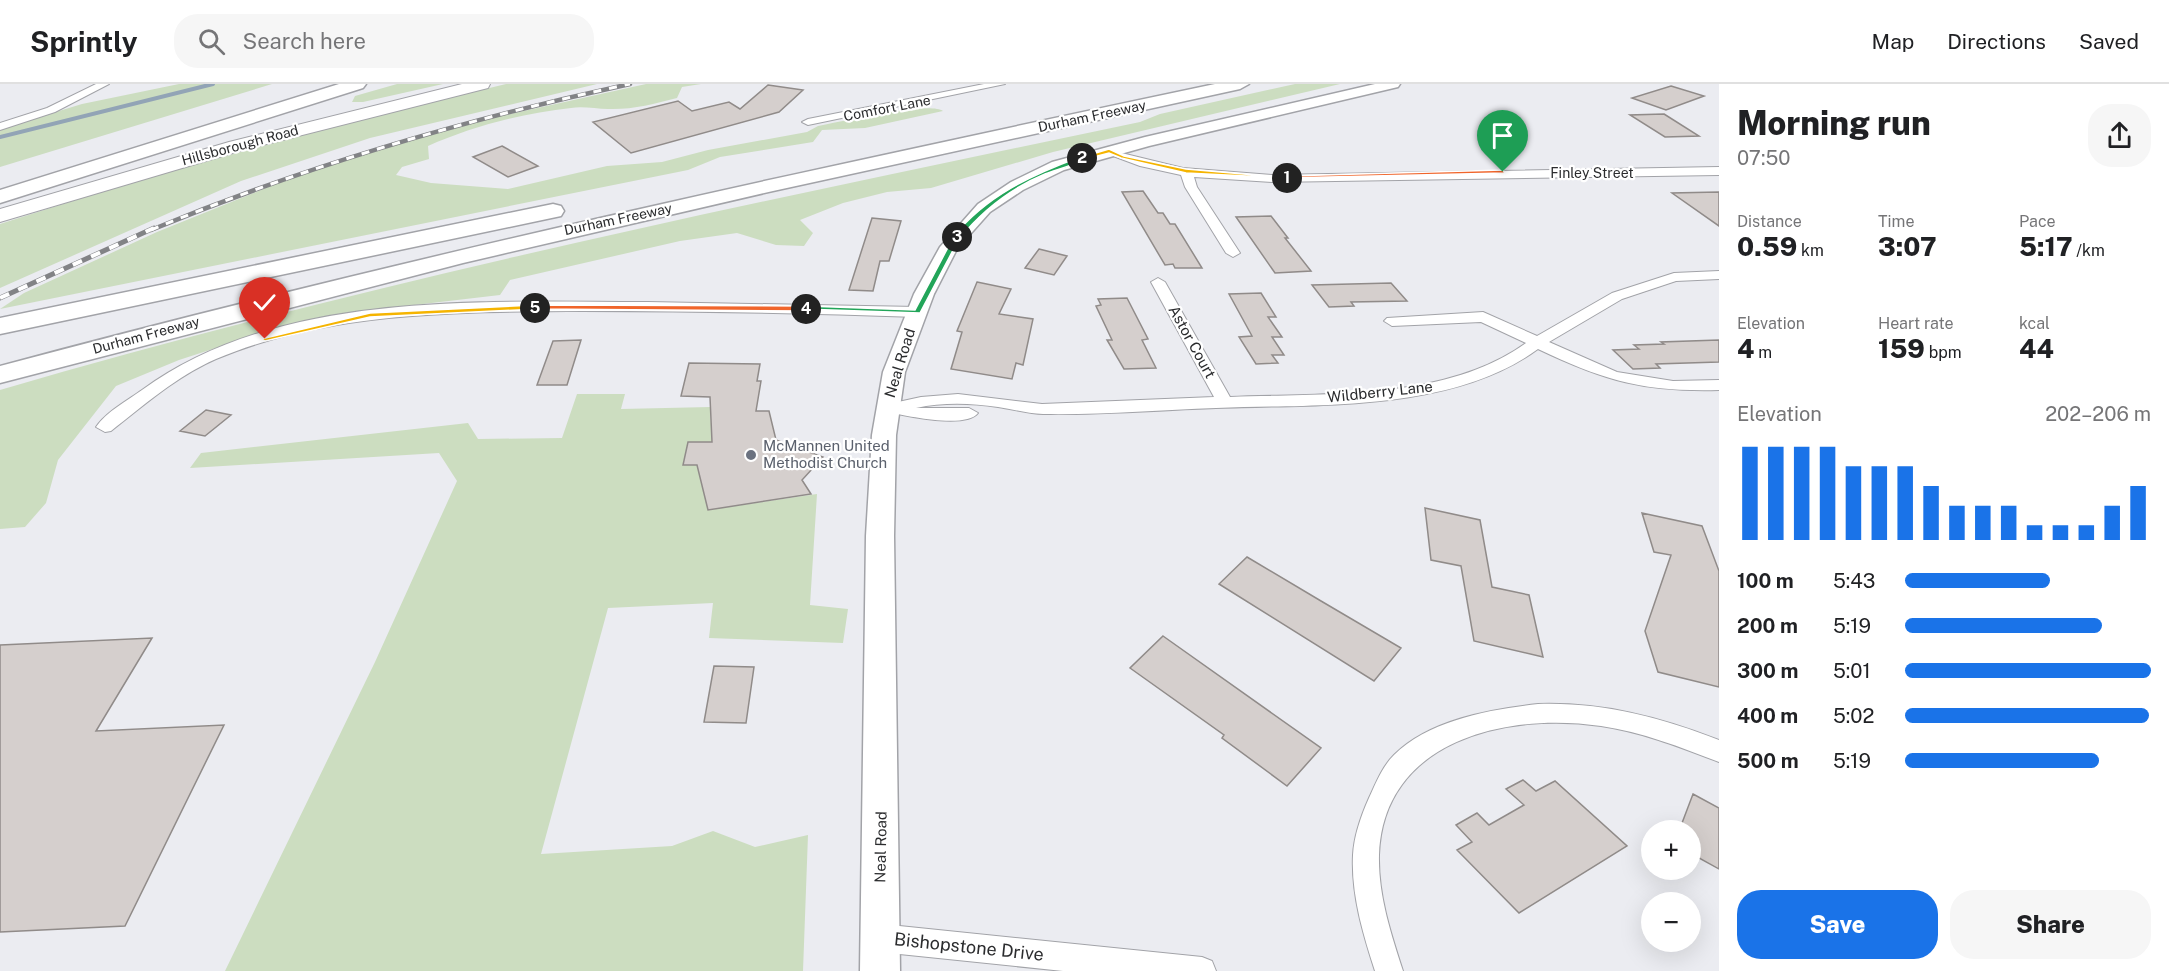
<!DOCTYPE html>
<html lang="en">
<head>
<meta charset="utf-8">
<style>
	body { margin:0; font-family:"Public Sans",sans-serif; background:#f6f6f6; color:#202124; height:100vh; display:flex; flex-direction:column; font-size:22px; white-space:nowrap }
	* { box-sizing:border-box; margin:0 }
	p { font-size:20px; color:#757577 }
	.icon { flex:none; width:33px; height:33px; fill:none; stroke:currentColor; stroke-width:2; stroke-linecap:round; stroke-linejoin:round }
	.map { position:relative; flex:1; overflow:hidden }
	.side { display:flex; flex-direction:column; background:#fff; width:450px }
	.side>* { flex:none }
	.fabs { position:absolute; left:1641px; top:736px; display:grid; gap:12px }
	.fabs a { display:grid; place-items:center; width:60px; height:60px; border-radius:50%; background:#fff; box-shadow:0 6px 24px #0002; font-size:30px }
	.pin { position:absolute; display:grid; place-items:center; width:51px; height:51px; color:#fff; margin:-62px -26px; border-radius:50% 50% 50% 0; rotate:-45deg; box-shadow:0 0 6px #0007 }
	.pin .icon { rotate:45deg }
	.km { position:absolute; width:30px; height:30px; margin:-15px; border-radius:50%; background:#222; color:#fff; font-size:16px; line-height:30px; text-align:center }
	.round { display:grid; place-items:center; flex:none; width:63px; height:63px; border-radius:24px; background:#f6f6f6 }
	.overview { display:flex; align-items:center; justify-content:space-between; height:102px; padding:0 18px }
	h1 { font-size:33px; font-weight:800; line-height:45px }
	.metrics { display:grid; grid-template-columns:repeat(3,1fr); gap:9px; height:102px; padding:6px 18px }
	.metrics div { display:grid; align-content:center }
	.metrics b { font-size:26px; font-weight:800 }
	.metrics small { font-size:16px; font-weight:400 }
	.metrics p { font-size:16px }
	.chart { height:168px; padding:12px 18px }
	.chart p { display:flex; justify-content:space-between }
	.chart svg { width:100%; height:108px; margin-top:6px; stroke:#1a73e8; stroke-width:6 }
	.button { display:flex; gap:12px; margin-top:auto; padding:12px 18px }
	.button a { flex:1; height:69px; border-radius:24px; background:#1a73e8; color:#fff; font-size:24px; font-weight:800; line-height:69px; text-align:center }
	.button a+a { background:#f6f6f6; color:#202124 }
	ul { padding:0 18px; list-style:none; font-size:20px }
	li { display:grid; grid-template-columns:96px 72px 1fr; align-items:center; height:45px }
	li i { height:15px; border-radius:8px; background:#1a73e8 }
	header { display:flex; align-items:center; gap:36px; box-sizing:border-box; height:84px; padding:0 30px; background:#fff; border-bottom:2px solid #e0e0e0 }
	header strong { font-size:28px }
	nav { display:flex; gap:33px; margin-inline-start:auto; font-size:21px }
	.search { width:420px; height:54px; background:#f6f6f6; display:flex; align-items:center; gap:15px; box-sizing:border-box; padding:0 21px; border-radius:24px; color:#757577; font-size:22px }
	main { display:flex; flex:1; min-height:0 }
	.map>svg:first-child { display:block }
	.green { fill:#ccddc0 }
	.lines { fill:none; stroke-linecap:round; stroke-linejoin:round }
	.stream { stroke:#92a4b6; stroke-width:4 }
	.building { fill:#d5cfcd; stroke:#908b89; stroke-width:1.5 }
	.street-casing { stroke:#a2a3a8; stroke-width:2 }
	.secondary-casing { stroke:#a2a3a8; stroke-width:3 }
	.primary-casing { stroke:#a2a3a8; stroke-width:2 }
	.highway-casing { stroke:#a2a3a8; stroke-width:3 }
	.street { fill:#fff; fill-rule:evenodd }
	.secondary { fill:#fff; fill-rule:evenodd }
	.primary { fill:#fff; fill-rule:evenodd }
	.highway { fill:#fff; fill-rule:evenodd }
	.rail-far1-casing { stroke:#828386; stroke-width:4.5 }
	.rail-casing { stroke:#828386; stroke-width:5 }
	.rail-far1 { stroke:#fff; stroke-width:3; stroke-dasharray:8; stroke-linecap:butt }
	.rail { stroke:#fff; stroke-width:4; stroke-dasharray:10; stroke-linecap:butt }
	.split-1 { fill:#f0652b; stroke:#fff; stroke-width:1.5 }
	.split-2 { fill:#f5b400; stroke:#fff; stroke-width:1.5 }
	.split-3 { fill:#22a559; stroke:#fff; stroke-width:1.5 }
	.split-4 { fill:#22a559; stroke:#fff; stroke-width:1.5 }
	.split-5 { fill:#f0652b; stroke:#fff; stroke-width:1.5 }
	.split-6 { fill:#f5b400; stroke:#fff; stroke-width:1.5 }
	.worship-dot { fill:#6b7280; stroke:#fff; stroke-width:2 }
	.labels { text-anchor:middle; stroke-width:4.5; stroke-linejoin:round; paint-order:stroke }
	.far-street-label { font-size:14px; fill:#2b2c2e; stroke:#fff }
	.street-label { font-size:15px; fill:#2b2c2e; stroke:#fff }
	.worship-label { font-size:15px; fill:#5b616d; stroke:#fff; text-anchor:start }
	.near-street-label { font-size:18px; fill:#2b2c2e; stroke:#fff }
</style>
</head>
<body>
<header>
<strong>Sprintly</strong>
<div class="search"><svg class="icon" aria-label="search" viewBox="0 0 24 24"><circle cx="10" cy="10" r="6"/><path d="M15 15l6 6"/></svg>Search here</div>
<nav><a>Map</a><a>Directions</a><a>Saved</a></nav>
</header>
<main>
<div class="map">
<svg width="1719" height="887" viewBox="0 0 1719 887">
	<rect width="100%" height="100%" fill="#ebecf1"/>
	<path class="green" d="M179,0H272L0,83V45L82,20Z
		M397,0H443L363,18H352L355,12Z
		M506,0H597L370,54L241,97L0,204V140C167,86 336,40 506,0Z
		M646,0H701L682,3L677,14C654,20 631,26 608,25C596,25 583,22 571,24C523,29 471,43 428,62L429,75L402,83L396,91L431,99L508,105L607,82L662,78L708,66L807,48L818,42C841,38 928,17 943,27L865,44L822,46L813,58L720,73L688,86L0,225L24,209L157,148L288,95L442,45Z
		M1295,0H1340L1053,68L931,104L887,108L843,119L800,136L813,149L804,162L776,161L737,149L680,157L510,196L500,211L380,225L287,241L179,276L116,302L58,376L46,419L25,443L0,445V306C375,196 758,118 1140,38L1160,30Z
		M577,310H625L621,325L710,323L712,358H688L683,380L702,381L699,389L708,426L817,410L810,521L848,525L843,559L709,554L713,519L608,524L541,770L672,762L713,747L755,763L808,751L803,887H225L375,578L457,397L439,369L190,384L201,369L468,339L478,355L562,354Z"/>
	<g class="lines">
		<path class="stream" d="M0,53L213,0"/>
	</g>
	<path class="building" d="M768,1L803,6L779,28L631,69L593,38L678,17L692,27L729,18L740,25Z
		M1671,2L1704,12L1666,26L1632,14Z
		M1664,30L1699,52L1665,53L1630,31Z
		M502,62L538,82L508,93L473,73Z
		M1143,107L1158,129H1163L1170,140H1175L1202,184H1175L1173,180L1165,181L1122,108Z
		M1719,108V142L1672,109Z
		M1271,132L1288,154H1285L1311,187L1275,189L1236,133Z
		M872,134L901,137L889,177H880L873,207L849,206Z
		M1039,165L1067,172L1054,191L1025,184Z
		M977,198L1011,205L999,230L1033,235L1023,281L1016,279L1012,295L951,285L962,248L957,247Z
		M1391,199L1407,217L1351,218L1354,222L1329,223L1312,201Z
		M1261,209L1276,233H1268L1282,253H1272L1284,271H1272L1278,279L1256,280L1239,253L1252,252L1229,210Z
		M1127,214L1148,255L1142,256L1156,284L1124,285L1107,256H1112L1096,222L1101,221L1098,215Z
		M581,256L567,301H537L553,257Z
		M1719,256V278L1656,280L1660,284L1633,285L1613,266L1639,265L1634,261L1664,260L1661,258Z
		M689,279L760,280L757,297H761L756,327H769L776,356L823,373L802,396L811,410L708,426L697,381H683L688,358H712L710,313L681,312Z
		M206,326L231,331L205,352L180,347Z
		M1425,424L1480,436L1492,503L1529,511L1543,573L1474,557L1461,482L1431,476Z
		M1642,429L1702,442L1719,487V603L1658,588L1645,547L1671,471L1654,468Z
		M1247,473L1321,517L1401,564L1374,597L1219,500Z
		M1163,552L1321,664L1287,702L1222,654L1224,651L1130,584Z
		M152,554L96,647L224,641L125,842L0,848V561Z
		M714,582L754,583L746,639L704,638Z
		M1523,696L1536,707L1555,697L1627,762L1519,829L1457,766L1472,758L1456,741L1477,729L1489,741L1524,721L1506,705Z
		M1693,710L1719,724V785L1690,769V747H1679Z"/>
	<g class="lines">
		<g class="street-casing">
			<path id="street" d="M96,0H109L55,28L0,46V39L47,24Z
				M984,0H1005L808,41L802,38L808,35Z
				M1105,65L1183,84L1272,91L1719,83V91L1272,98L1194,93L1197,103L1240,169L1233,173L1226,169L1185,103L1181,91L1140,82L1105,69Z
				M1719,187V195L1676,197L1622,215L1549,258L1617,288L1673,297L1719,296V306C1644,308 1605,297 1538,265C1452,328 1319,320 1216,324C1159,326 1100,331 1043,330C1028,330 1013,325 998,323C971,319 943,318 916,324H969L978,329C966,345 906,332 889,328L886,324L889,320L921,313L958,310L1042,320L1214,313L1151,198L1158,194L1165,198L1230,313C1325,309 1446,317 1526,259L1481,238L1392,242L1384,237L1387,234L1483,228L1537,252L1612,209L1674,189Z
				M648,218L917,223L925,228L917,233C805,229 693,227 582,227C460,228 330,227 216,275C177,292 144,321 111,347L105,348L96,343C106,328 128,316 142,306C280,205 485,218 648,218Z
				M1538,620C1602,618 1660,633 1719,656V678C1680,663 1642,648 1601,642C1507,628 1383,656 1379,771C1378,811 1391,850 1403,887H1375C1363,850 1351,810 1353,771C1354,752 1361,732 1369,714C1376,699 1382,683 1394,671C1429,636 1491,625 1538,620Z
				M880,840L1202,873L1212,877L1216,887H1063L880,868L870,864L866,854L870,844Z"/>
		</g>
		<g class="secondary-casing">
			<path id="secondary" d="M1375,0H1400L1398,3L1149,62L1064,86L1023,106L990,128L957,165L934,210L905,288L896,351L894,452L900,887H860L866,452L872,351L883,288L914,210L940,163L978,120L1011,98L1052,78L1145,53Z"/>
		</g>
		<g class="primary-casing">
			<path id="primary" d="M462,0H490L488,4L243,66L0,138V125L229,58Z"/>
		</g>
		<g class="highway-casing">
			<path id="highway" d="M339,0H366L363,4L0,119V106Z
				M1215,0H1249L1240,5L773,107L463,179L0,299V282C402,174 808,86 1215,0Z
				M553,120L561,122L564,127L561,132L0,250V234Z"/>
		</g>
		<use href="#street" class="street"/>
		<use href="#secondary" class="secondary"/>
		<use href="#primary" class="primary"/>
		<use href="#highway" class="highway"/>
		<g class="rail-far1-casing">
			<path id="rail-far1" d="M151,146C306,82 466,35 630,0"/>
		</g>
		<g class="rail-casing">
			<path id="rail" d="M0,214L154,144"/>
		</g>
		<use href="#rail-far1" class="rail-far1"/>
		<use href="#rail" class="rail"/>
	</g>
	<path class="split-1" d="M1503,86L1505,89L1284,94L1287,92Z"/>
	<path class="split-2" d="M1109,65L1124,72L1186,85L1290,94L1186,89L1121,74L1109,69L1082,76L1079,74Z"/>
	<path class="split-3" d="M1080,73L1085,74C1073,82 1058,85 1045,90C1011,104 982,127 959,155L953,153C986,112 1031,91 1080,73Z"/>
	<path class="split-4" d="M954,152L960,153L920,229L802,225L806,222L915,226Z"/>
	<path class="split-5" d="M535,221L806,222L810,225L806,227L533,225Z"/>
	<path class="split-6" d="M535,221L538,225L370,233L265,257L261,255L370,229Z"/>
	<circle class="worship-dot" cx="751" cy="371" r="6"/>
	<g class="labels">
		<g class="far-street-label">
			<text transform="translate(887 24) rotate(-11)" y="5">Comfort Lane</text>
			<text transform="translate(1092 32) rotate(-12)" y="5">Durham Freeway</text>
			<text transform="translate(240 61) rotate(-15)" y="5">Hillsborough Road</text>
			<text x="1592" y="94">Finley Street</text>
			<text transform="translate(618 135) rotate(-12)" y="5">Durham Freeway</text>
			<text transform="translate(146 251) rotate(-15)" y="5">Durham Freeway</text>
		</g>
		<g class="street-label">
			<text transform="translate(1192 258) rotate(61)" y="5">Astor Court</text>
			<text transform="translate(900 279) rotate(-73)" y="5">Neal Road</text>
			<text transform="translate(1380 308) rotate(-6)" y="5">Wildberry Lane</text>
			<text transform="translate(881 763) rotate(-89)" y="5">Neal Road</text>
		</g>
		<g class="worship-label">
			<text x="763" y="367">McMannen United<tspan x="763" dy="17">Methodist Church</tspan></text>
		</g>
		<g class="near-street-label">
			<text transform="translate(969 863) rotate(6)" y="6">Bishopstone Drive</text>
		</g>
	</g>
</svg>
<div class="fabs">
<a>+</a>
<a>−</a>
</div>
<div class="pin" style="left:1503px;top:88px;background:#1e9e55"><svg class="icon" aria-label="arrive" viewBox="0 0 24 24"><path d="M6 21V4h12l-3 4 3 4H6"/></svg></div>
<div class="pin" style="left:265px;top:255px;background:#d93025"><svg class="icon" aria-label="check" viewBox="0 0 24 24"><path d="M5 12l5 5 9-10"/></svg></div>
<b class="km" style="left:1287px;top:94px">1</b>
<b class="km" style="left:1082px;top:74px">2</b>
<b class="km" style="left:957px;top:153px">3</b>
<b class="km" style="left:806px;top:225px">4</b>
<b class="km" style="left:535px;top:224px">5</b>
</div>
<section class="side">
<div class="overview"><div><h1>Morning run</h1><p>07:50</p></div><a class="round"><svg class="icon" aria-label="share" viewBox="0 0 24 24"><path d="M12 15V3M7 8l5-5 5 5M5 13v7h14v-7"/></svg></a></div>
<div class="metrics">
<div><p>Distance</p><b>0.59<small> km</small></b></div>
<div><p>Time</p><b>3:07</b></div>
<div><p>Pace</p><b>5:17<small> /km</small></b></div>
</div>
<div class="metrics">
<div><p>Elevation</p><b>4<small> m</small></b></div>
<div><p>Heart rate</p><b>159<small> bpm</small></b></div>
<div><p>kcal</p><b>44</b></div>
</div>
<div class="chart"><p><span>Elevation</span>202–206 m</p>
<svg viewBox="0 0 160 44" preserveAspectRatio="none"><path d="M5 44V6M15 44V6M25 44V6M35 44V6M45 44V14M55 44V14M65 44V14M75 44V22M85 44V30M95 44V30M105 44V30M115 44V38M125 44V38M135 44V38M145 44V30M155 44V22"/></svg>
</div>
<ul>
<li><b>100 m</b>5:43<i style="width:59%"></i></li>
<li><b>200 m</b>5:19<i style="width:80%"></i></li>
<li><b>300 m</b>5:01<i style="width:100%"></i></li>
<li><b>400 m</b>5:02<i style="width:99%"></i></li>
<li><b>500 m</b>5:19<i style="width:79%"></i></li>
</ul>
<div class="button"><a>Save</a><a>Share</a></div>
</section>
</main>
</body>
</html>
